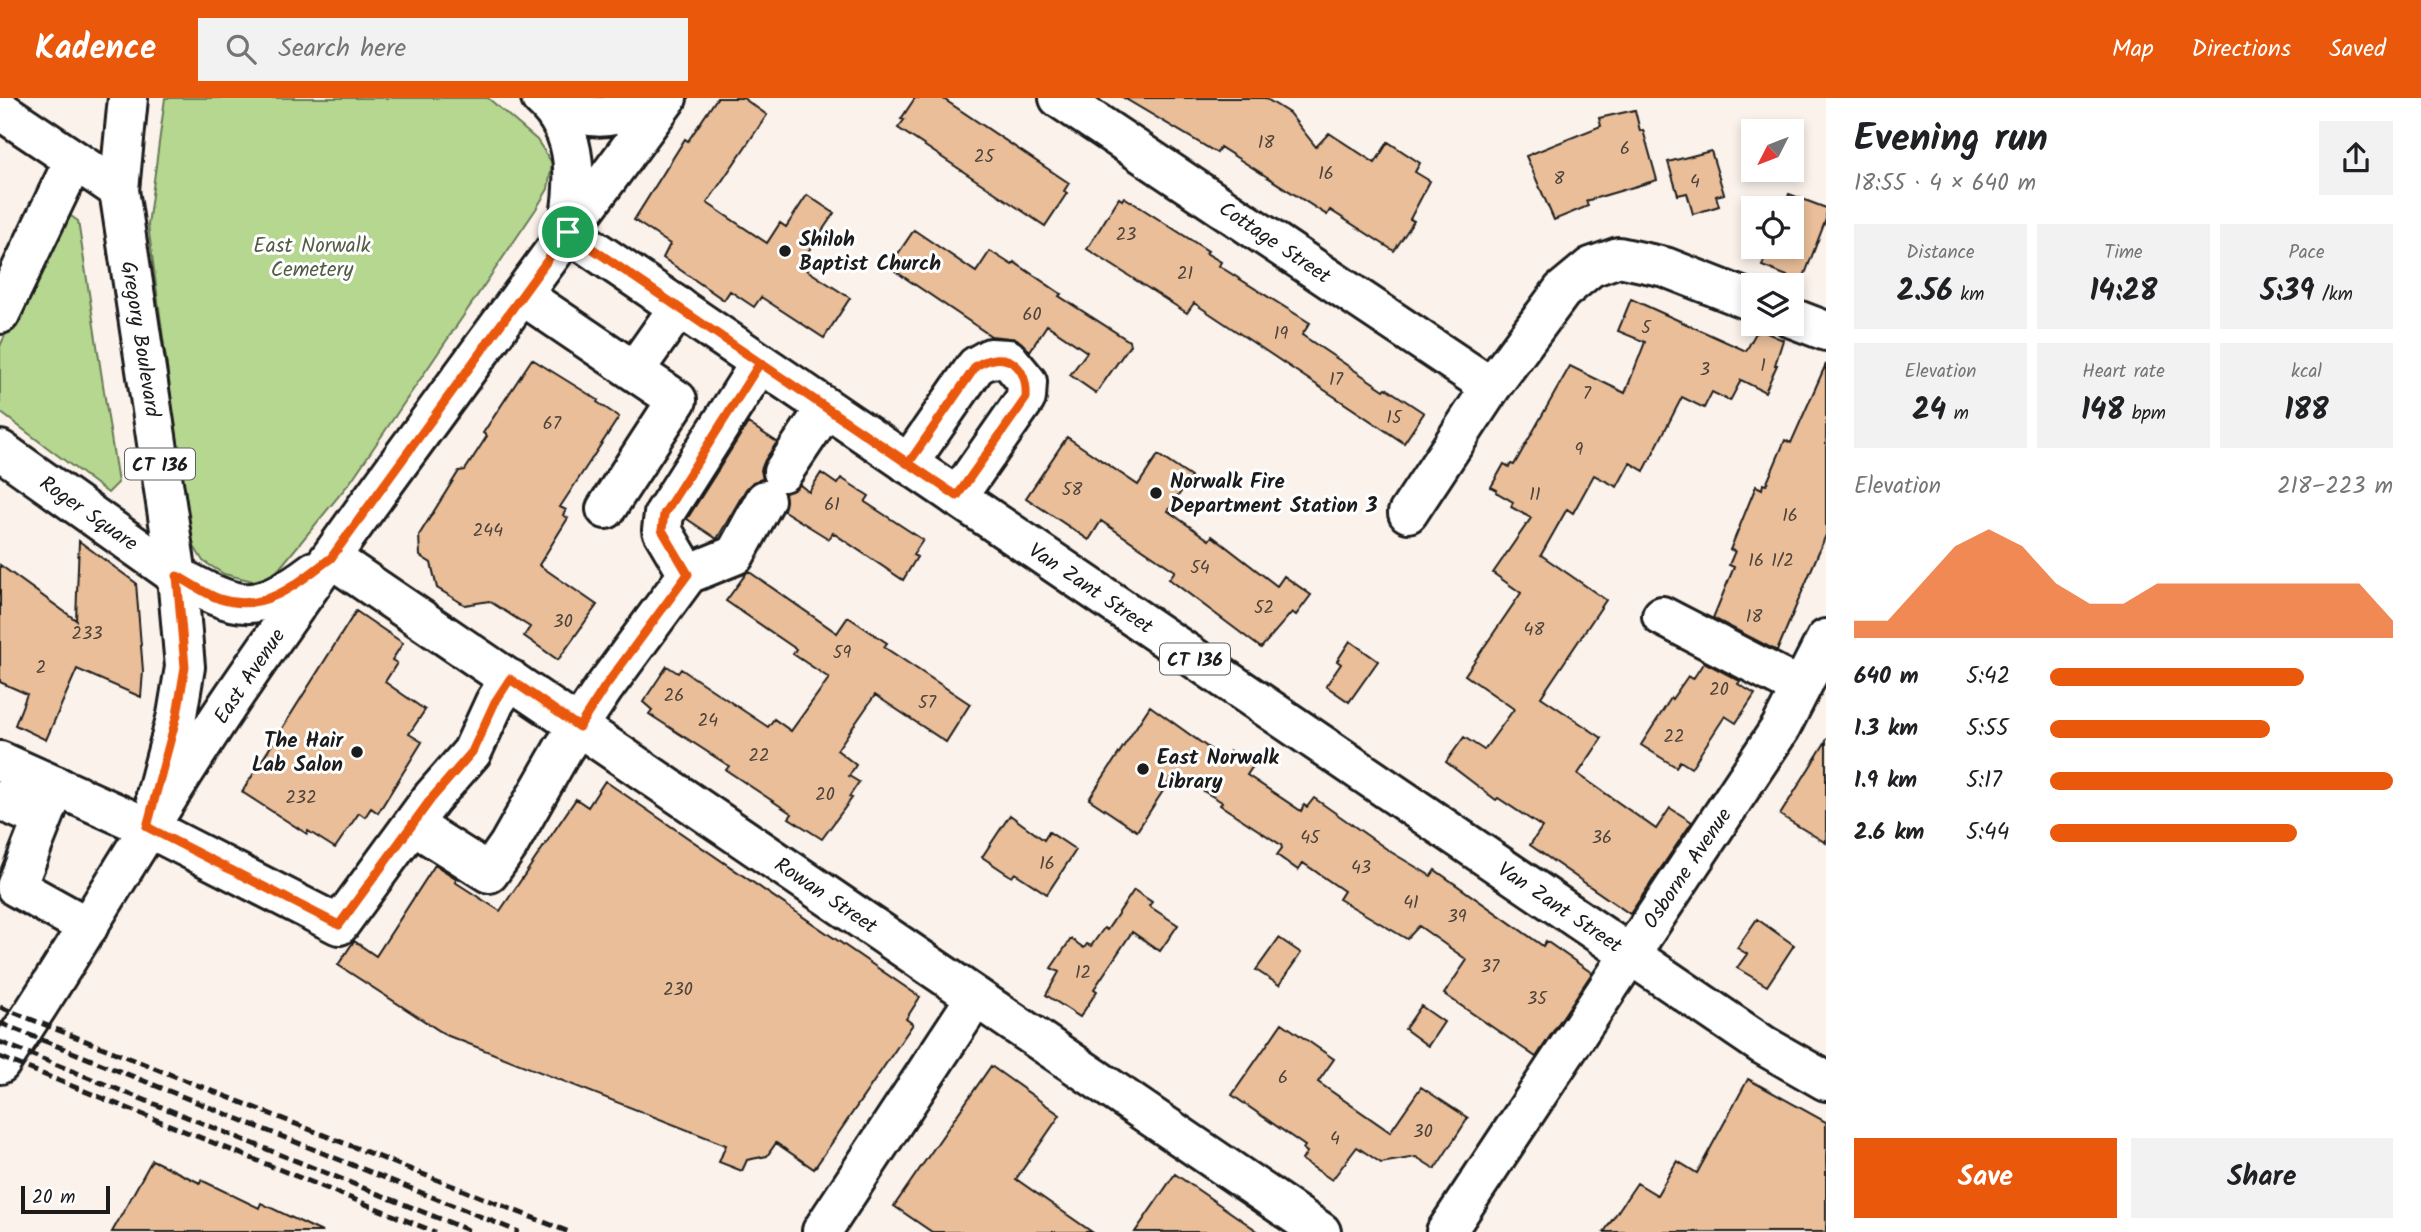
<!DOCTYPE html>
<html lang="en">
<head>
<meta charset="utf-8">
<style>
	body { margin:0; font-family:Kalam,sans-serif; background:#f2f2f2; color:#202124; height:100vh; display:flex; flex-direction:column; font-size:26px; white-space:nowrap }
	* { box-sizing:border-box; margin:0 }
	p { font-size:23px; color:#757577 }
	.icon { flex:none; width:38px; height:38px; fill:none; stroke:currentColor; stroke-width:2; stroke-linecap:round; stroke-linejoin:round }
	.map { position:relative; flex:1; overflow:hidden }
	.drawer { display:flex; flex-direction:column; background:#fff; width:595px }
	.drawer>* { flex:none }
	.needle { width:46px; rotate:228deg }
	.buttons { position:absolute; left:1741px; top:21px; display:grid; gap:14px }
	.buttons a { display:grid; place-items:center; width:63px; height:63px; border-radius:0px; background:#fff; box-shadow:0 4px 10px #0003; font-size:35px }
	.scale { position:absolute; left:21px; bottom:18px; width:89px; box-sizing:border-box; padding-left:7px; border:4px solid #1c1c1c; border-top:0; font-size:19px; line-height:24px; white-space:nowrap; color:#1c1c1c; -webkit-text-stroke:5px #fff; paint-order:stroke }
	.pin { position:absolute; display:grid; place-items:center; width:60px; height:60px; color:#fff; margin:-30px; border:4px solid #fff; border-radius:50%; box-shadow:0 2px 7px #0007 }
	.round { display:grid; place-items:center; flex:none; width:74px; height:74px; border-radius:0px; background:#f2f2f2 }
	.overview { display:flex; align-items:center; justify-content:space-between; height:119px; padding:0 28px }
	h1 { font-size:38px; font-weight:800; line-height:52px }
	.metrics { display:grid; grid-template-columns:repeat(3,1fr); gap:10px; height:119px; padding:7px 28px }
	.metrics div { display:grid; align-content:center; border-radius:0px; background:#f2f2f2; text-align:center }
	.metrics b { font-size:30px; font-weight:800 }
	.metrics small { font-size:19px; font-weight:400 }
	.metrics p { font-size:19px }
	.chart { height:196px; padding:14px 28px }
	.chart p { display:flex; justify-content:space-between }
	.chart svg { width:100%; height:126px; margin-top:7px; fill:#ea580c; opacity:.7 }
	.action { display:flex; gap:14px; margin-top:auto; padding:14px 28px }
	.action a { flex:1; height:80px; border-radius:0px; background:#ea580c; color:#fff; font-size:28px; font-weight:800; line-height:80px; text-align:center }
	.action a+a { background:#f2f2f2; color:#202124 }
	ul { padding:0 28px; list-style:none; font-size:23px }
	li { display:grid; grid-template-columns:112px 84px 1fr; align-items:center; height:52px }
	li i { height:18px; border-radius:9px; background:#ea580c }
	header { display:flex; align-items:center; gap:42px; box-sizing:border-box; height:98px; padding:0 35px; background:#ea580c; color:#fff }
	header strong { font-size:33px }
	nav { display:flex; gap:38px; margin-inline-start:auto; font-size:24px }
	.search { width:490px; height:63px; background:#f2f2f2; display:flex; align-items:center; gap:18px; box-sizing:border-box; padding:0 24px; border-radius:0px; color:#757577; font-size:26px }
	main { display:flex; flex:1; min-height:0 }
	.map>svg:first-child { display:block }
	.green { fill:#b5d790; stroke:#687a56; stroke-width:2 }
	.building { fill:#e9be99; stroke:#1c1c1c; stroke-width:2 }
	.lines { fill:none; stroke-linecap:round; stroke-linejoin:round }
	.minor-casing { stroke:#1c1c1c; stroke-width:44 }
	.major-casing { stroke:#1c1c1c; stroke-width:44 }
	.minor { stroke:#fff; stroke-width:38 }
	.major { stroke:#fff; stroke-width:38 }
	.rail { stroke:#1c1c1c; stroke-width:5; stroke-dasharray:10 5; stroke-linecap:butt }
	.route-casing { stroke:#fff; stroke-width:14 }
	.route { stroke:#ea580c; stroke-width:9 }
	.poi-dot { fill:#1c1c1c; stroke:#fff; stroke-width:2.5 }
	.labels { text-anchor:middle; stroke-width:6; stroke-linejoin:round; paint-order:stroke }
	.number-label { font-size:18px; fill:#4f443b }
	.shield { fill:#fff; stroke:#606060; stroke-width:2 }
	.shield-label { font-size:19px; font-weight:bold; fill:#1c1c1c }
	.poi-label { font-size:21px; font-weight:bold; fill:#1c1c1c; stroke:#fff; text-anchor:start }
	.street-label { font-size:21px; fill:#1c1c1c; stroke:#fff }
	.park-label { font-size:21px; fill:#525d45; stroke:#fff }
</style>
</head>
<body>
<header>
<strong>Kadence</strong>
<div class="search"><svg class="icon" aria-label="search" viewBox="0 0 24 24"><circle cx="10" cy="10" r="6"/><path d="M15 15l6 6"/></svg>Search here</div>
<nav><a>Map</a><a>Directions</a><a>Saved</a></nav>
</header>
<main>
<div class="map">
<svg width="1826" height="1134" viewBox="0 0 1826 1134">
	<rect width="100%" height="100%" fill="#fbf2eb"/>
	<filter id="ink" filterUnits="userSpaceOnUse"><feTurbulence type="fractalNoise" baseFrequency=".0143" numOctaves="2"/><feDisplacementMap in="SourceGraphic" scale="14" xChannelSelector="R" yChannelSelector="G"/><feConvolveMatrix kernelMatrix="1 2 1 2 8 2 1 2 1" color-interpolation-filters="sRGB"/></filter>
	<g filter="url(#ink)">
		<path class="green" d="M165,0H488L537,42L552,65L548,91L536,111L351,383L274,477L253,483L224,476L203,463L190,442L148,127Z
			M64,113L78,123L118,385L108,395L0,314V248Z"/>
		<path class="building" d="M717,0H743L767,17L707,105L767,145L780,125L786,129L807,97L834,115L799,167L850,200L824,240L761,199L754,209L730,193L724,202L663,160L670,146L634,122L685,41L688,43Z
			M915,0H942L1069,85L1064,93L1067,95L1045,128L898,30L904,22L901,21Z
			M1124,0H1265L1289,15L1316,49L1329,35L1375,65L1388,44L1420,65L1415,74L1430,83L1410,121L1414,123L1394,153L1330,112L1327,117L1220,49L1217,55Z
			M1635,12L1640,33L1643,32L1657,82L1586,103L1588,108L1554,122L1526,58L1601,28L1599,20Z
			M1711,53L1724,96L1716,98L1719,108L1693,116L1687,95L1678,97L1668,64Z
			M1789,96L1826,110V121L1802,184L1762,168L1769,149H1792V110H1784Z
			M1124,99L1208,153L1206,155L1221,164L1219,168L1310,225L1302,237L1384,292L1386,290L1424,315L1404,345L1194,205L1187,215L1087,151L1119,100L1122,102Z
			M914,132L976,174L990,153L1012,167L1014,164L1061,196L1059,198L1129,243L1130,247L1096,295L1070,277L1087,254L1047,227L1030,253L1017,241L991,238L889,169Z
			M1631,201L1746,253L1758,231L1783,242L1775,267H1777L1765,294L1741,282L1730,303L1712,294L1704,310L1682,299L1644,373L1630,365L1617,389L1594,377L1573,415L1567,411L1541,457L1606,502L1541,599L1602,640L1578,676L1656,731L1670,710L1692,724L1630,816L1530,747L1542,729L1498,700L1496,702L1446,664L1464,639L1484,652L1514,611L1465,577L1521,495L1493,475L1531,420L1511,409L1513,404L1496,394L1497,392L1491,389L1504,366L1509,369L1511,366L1514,367L1570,268L1625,295L1645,244L1618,233Z
			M532,261L598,302L597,304L619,319L560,409L566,412L563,417L568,420L539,467L597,507L558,562L524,538L530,529L489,503L465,507L437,490L431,465L420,458L419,437L459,373L465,372L487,338L483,335Z
			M1826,266V437L1777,553L1713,520L1734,469L1729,467L1735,453L1730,452L1756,388L1762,391L1763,386L1766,387L1785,342L1791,345Z
			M748,325L777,344L765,362L761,372L763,381L753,384L746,391L717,441L687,421Z
			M1067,339L1138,387L1158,357L1191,379L1168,413L1209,442L1212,438L1277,488L1284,478L1311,497L1296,517L1292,514L1261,550L1169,481L1175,473L1101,423L1089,442L1026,400Z
			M821,375L837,386L841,380L869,398L865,404L923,442L913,457L917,459L903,482L833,435L829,441L784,413L785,395L800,387L809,394Z
			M79,443L136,485L143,573L141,599L77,571L46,642L15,627L27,596L0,584V467L76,522Z
			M748,473L837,535L848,519L887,545L884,549L970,606L946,644L875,597L837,652L856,667L849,678L859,684L849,699L852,700L822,741L789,720L792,716L726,672L729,668L649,616L652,612L643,604L667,568L678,575L681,571L768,629L774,621L791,633L829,580L793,556L796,551L726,503Z
			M356,513L403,545L392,562L397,565L385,584L425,612L409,636L422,644L378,715L371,710L365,719L359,715L335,750L308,733L307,736L242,694Z
			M1350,543L1378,563L1349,604L1326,588L1341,566L1337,563Z
			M1704,564L1740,583L1738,586L1755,596L1736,625L1725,618L1691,670L1680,663L1676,669L1641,647L1671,600L1672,601L1688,578L1693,581Z
			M1150,608L1224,661L1230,653L1253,668L1247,677L1301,713L1304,707L1307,709L1314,700L1391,754L1431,778L1435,772L1543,848L1546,843L1592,875L1536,959L1444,896L1467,862L1419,828L1407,841L1339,801L1344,793L1303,765L1298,772L1277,757L1282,750L1281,747L1220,707L1222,704L1174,676L1137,733L1089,701Z
			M1826,643V745L1780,717Z
			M605,683L920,899L906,921L913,926L814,1071L776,1045L767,1058L747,1062L742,1073L719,1064L726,1047L446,937L338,867L354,843L376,858L435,767L457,781L455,784L500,813L576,701L588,709Z
			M1010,717L1044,742L1049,734L1076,752L1047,796L1015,775L1012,779L982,759Z
			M1134,792L1152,804L1149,808L1178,827L1160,853L1132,834L1094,891L1097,893L1080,919L1046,897L1059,874L1051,870L1071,841L1084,850L1087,846L1091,848L1104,830L1107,832Z
			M1757,821L1794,847L1767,888L1737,870L1747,856L1737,850Z
			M1279,840L1301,855L1279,887L1256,872Z
			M1421,908L1444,924L1428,948L1405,931Z
			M1282,925L1334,961L1318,984L1390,1034L1421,989L1468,1020L1435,1071L1416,1059L1381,1065L1357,1049L1332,1082L1302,1062L1307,1054L1303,1051L1305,1048L1232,997Z
			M991,968L1060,1017L1016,1081L1092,1134H932L894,1108Z
			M1748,981L1826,1024V1134H1604L1637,1085L1657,1097L1677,1063L1697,1075Z
			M152,1062L200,1085L201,1082L259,1110L261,1105L322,1134H112Z
			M1175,1076L1259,1134H1135Z"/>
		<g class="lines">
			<g class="minor-casing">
				<path id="minor" d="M1059,0L1491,289
					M550,8C586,18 611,29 643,0
					M0,12L119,92
					M568,134L667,0
					M522,197L634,273L679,209
					M0,216L74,62
					M1792,220L1826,233
					M0,352L177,478
					M908,366L976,268L990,260L1008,261L1027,284L1026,300L957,399
					M783,374L826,310
					M606,411L677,302L634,273
					M1408,415L1491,289L1562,193L1591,169L1619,159L1665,169L1754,204
					M331,460L1321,1134
					M688,476L662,432L664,416L760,265
					M1662,518L1801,590
					M56,688L16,789L88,829
					M0,702L42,721
					M413,727L489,775L508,748L563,651L604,590L688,476L735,457L765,402
					M147,729L339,827L431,701L472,654L495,604L510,581
					M822,1133L976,899
					M1446,1134L1781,629L1826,541"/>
			</g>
			<g class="major-casing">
				<path id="major" d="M128,0L119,92L177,478L185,569L177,617L156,697
					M568,134L1763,947L1826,983
					M177,478C240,512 254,518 314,473
					M0,663L147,729
					M0,966C84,840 158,708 244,583C348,431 459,283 568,134C575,86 582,36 541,0"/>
			</g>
			<use href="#minor" class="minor"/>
			<use href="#major" class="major"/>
			<path class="rail" d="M0,909L569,1134
				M0,925L519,1134
				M0,944L473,1134
				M0,959L435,1134"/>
		</g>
	</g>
	<g class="lines" filter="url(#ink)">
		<g class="route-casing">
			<path id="route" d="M568,134L331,460C297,485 265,516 220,501C205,496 191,485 177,478L185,569L177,617L147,729L339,827L431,701L472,654L495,604L510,581L579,629L604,590L688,476L662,432L664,416L760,265L957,398L1026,300C1028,267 1006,250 976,268L908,366L568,134"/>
		</g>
		<use href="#route" class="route"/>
	</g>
	<g class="poi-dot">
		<circle cx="785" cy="153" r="7"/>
		<circle cx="1156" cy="395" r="7"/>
		<circle cx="357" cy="654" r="7"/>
		<circle cx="1143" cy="671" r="7"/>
	</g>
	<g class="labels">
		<g class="number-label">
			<text x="1266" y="50">18</text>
			<text x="1625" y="56">6</text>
			<text x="984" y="64">25</text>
			<text x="1326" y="81">16</text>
			<text x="1559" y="86">8</text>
			<text x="1695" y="89">4</text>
			<text x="1126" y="142">23</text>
			<text x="1185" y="181">21</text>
			<text x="1032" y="222">60</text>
			<text x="1646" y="235">5</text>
			<text x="1281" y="241">19</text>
			<text x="1763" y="273">1</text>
			<text x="1705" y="277">3</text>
			<text x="1336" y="287">17</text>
			<text x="1587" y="301">7</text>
			<text x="1394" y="325">15</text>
			<text x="552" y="331">67</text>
			<text x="1579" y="357">9</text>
			<text x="1072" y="397">58</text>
			<text x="1535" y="402">11</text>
			<text x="832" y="412">61</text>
			<text x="1790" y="423">16</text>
			<text x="488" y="438">244</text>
			<text x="1771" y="468">16 1/2</text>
			<text x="1200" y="475">54</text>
			<text x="1264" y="515">52</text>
			<text x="1754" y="524">18</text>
			<text x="563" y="529">30</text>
			<text x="1534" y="537">48</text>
			<text x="87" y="541">233</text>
			<text x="842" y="560">59</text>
			<text x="41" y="575">2</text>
			<text x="1719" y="597">20</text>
			<text x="674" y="603">26</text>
			<text x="927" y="610">57</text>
			<text x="708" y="628">24</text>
			<text x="1674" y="644">22</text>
			<text x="759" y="663">22</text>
			<text x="825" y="702">20</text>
			<text x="301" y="705">232</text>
			<text x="1310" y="745">45</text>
			<text x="1602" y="745">36</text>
			<text x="1047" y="771">16</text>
			<text x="1361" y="775">43</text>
			<text x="1411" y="810">41</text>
			<text x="1457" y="824">39</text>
			<text x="1490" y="874">37</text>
			<text x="1083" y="880">12</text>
			<text x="678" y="897">230</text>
			<text x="1537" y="906">35</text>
			<text x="1283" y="985">6</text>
			<text x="1423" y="1039">30</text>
			<text x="1335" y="1046">4</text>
		</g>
		<g class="shield">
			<rect x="125" y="350.5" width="70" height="31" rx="5"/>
			<rect x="1160" y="545.5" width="70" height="31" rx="5"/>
		</g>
		<g class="shield-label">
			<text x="160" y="373">CT 136</text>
			<text x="1195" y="568">CT 136</text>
		</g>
		<g class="poi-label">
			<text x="799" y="148">Shiloh<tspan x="799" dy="24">Baptist Church</tspan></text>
			<text x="1170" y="390">Norwalk Fire<tspan x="1170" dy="24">Department Station 3</tspan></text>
			<text x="343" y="649" text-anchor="end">The Hair<tspan x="343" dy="24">Lab Salon</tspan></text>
			<text x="1157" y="666">East Norwalk<tspan x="1157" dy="24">Library</tspan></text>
		</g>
		<g class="street-label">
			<text transform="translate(1275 144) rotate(34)" y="7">Cottage Street</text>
			<text transform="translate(141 241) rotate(81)" y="7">Gregory Boulevard</text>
			<text transform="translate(89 415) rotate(35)" y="7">Roger Square</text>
			<text transform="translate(1091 490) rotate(34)" y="7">Van Zant Street</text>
			<text transform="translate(249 578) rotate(-56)" y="7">East Avenue</text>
			<text transform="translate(1687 770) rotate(-56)" y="7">Osborne Avenue</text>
			<text transform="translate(826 797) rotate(34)" y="7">Rowan Street</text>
			<text transform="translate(1560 809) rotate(34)" y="7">Van Zant Street</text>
		</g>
		<g class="park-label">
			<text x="312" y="154">East Norwalk<tspan x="312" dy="24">Cemetery</tspan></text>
		</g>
	</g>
</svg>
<div class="buttons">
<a><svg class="needle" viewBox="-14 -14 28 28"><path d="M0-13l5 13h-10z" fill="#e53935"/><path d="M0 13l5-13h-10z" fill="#757577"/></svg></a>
<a><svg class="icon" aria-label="locate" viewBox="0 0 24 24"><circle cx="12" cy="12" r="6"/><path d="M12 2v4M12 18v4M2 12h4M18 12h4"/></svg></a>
<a><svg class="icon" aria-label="layers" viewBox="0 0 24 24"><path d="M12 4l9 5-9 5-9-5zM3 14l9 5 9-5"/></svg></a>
</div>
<div class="scale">20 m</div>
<div class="pin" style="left:568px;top:134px;background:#1e9e55"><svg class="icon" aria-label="arrive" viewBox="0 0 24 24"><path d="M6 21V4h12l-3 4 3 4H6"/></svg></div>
</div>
<section class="drawer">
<div class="overview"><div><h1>Evening run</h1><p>18:55 · 4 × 640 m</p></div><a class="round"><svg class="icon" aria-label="share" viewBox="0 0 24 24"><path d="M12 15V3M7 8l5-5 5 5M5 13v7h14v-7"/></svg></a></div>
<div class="metrics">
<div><p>Distance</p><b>2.56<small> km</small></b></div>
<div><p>Time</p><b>14:28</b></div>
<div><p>Pace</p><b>5:39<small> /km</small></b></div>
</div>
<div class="metrics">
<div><p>Elevation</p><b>24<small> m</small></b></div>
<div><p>Heart rate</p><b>148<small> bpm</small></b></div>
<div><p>kcal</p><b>188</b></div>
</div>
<div class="chart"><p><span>Elevation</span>218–223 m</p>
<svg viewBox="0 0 160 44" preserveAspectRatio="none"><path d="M0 44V38L10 38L20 25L30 12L40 6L50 12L60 25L70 32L80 32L90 25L100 25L110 25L120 25L130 25L140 25L150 25L160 38V44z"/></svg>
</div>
<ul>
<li><b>640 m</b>5:42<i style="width:74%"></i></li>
<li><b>1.3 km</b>5:55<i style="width:64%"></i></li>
<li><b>1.9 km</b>5:17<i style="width:100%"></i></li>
<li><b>2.6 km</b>5:44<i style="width:72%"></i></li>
</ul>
<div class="action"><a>Save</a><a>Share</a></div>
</section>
</main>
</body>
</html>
